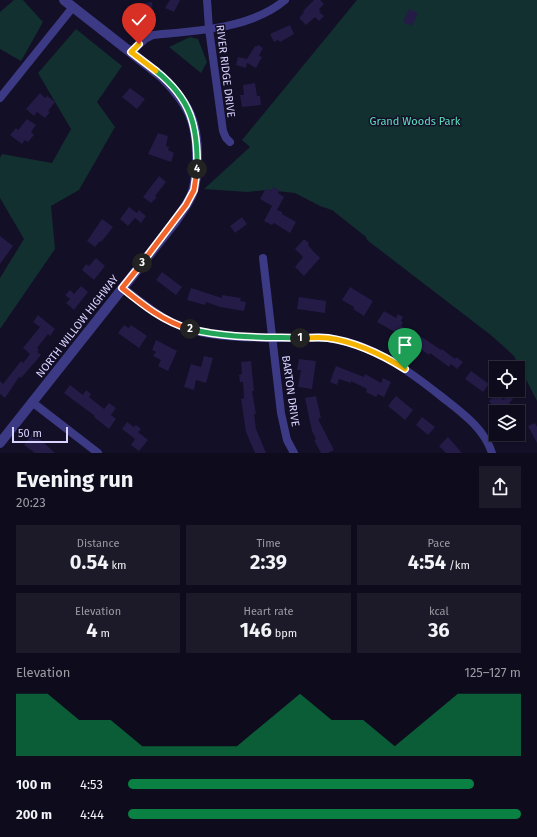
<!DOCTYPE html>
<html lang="en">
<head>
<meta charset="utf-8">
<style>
	body { margin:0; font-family:"Fira Sans",sans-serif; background:#1c1929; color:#f1f3f6; height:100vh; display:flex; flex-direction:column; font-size:15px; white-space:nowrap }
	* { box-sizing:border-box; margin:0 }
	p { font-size:13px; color:#9b9ba3 }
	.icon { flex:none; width:22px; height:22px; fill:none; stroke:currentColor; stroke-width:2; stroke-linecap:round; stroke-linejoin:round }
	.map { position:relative; height:453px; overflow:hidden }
	.sheet { display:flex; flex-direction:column; background:#0e0b1c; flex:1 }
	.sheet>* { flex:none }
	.buttons { position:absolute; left:489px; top:361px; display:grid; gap:8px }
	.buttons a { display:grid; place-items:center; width:36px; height:36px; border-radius:0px; background:#0e0b1c; box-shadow:0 1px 3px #0004,0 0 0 1px #2e2b3b; font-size:20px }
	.scale { position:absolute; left:12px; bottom:10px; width:56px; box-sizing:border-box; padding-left:4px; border:2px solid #d9d4ff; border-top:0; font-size:11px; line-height:14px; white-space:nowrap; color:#d9d4ff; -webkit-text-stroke:3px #130f26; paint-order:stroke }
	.pin { position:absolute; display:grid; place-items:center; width:34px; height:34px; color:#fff; margin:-41px -17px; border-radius:50% 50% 50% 0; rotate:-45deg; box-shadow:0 0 4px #0007 }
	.pin .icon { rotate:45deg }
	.km { position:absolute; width:20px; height:20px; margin:-10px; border-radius:50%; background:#222; color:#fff; font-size:11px; line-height:20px; text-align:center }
	.round { display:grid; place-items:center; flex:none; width:42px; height:42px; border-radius:0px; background:#1c1929 }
	.overview { display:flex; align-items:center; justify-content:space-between; height:68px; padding:0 16px }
	h1 { font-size:22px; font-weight:700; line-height:30px }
	.figures { display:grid; grid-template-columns:repeat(3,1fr); gap:6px; height:68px; padding:4px 16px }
	.figures div { display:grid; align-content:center; border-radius:0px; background:#1c1929; text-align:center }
	.figures b { font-size:20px; font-weight:700 }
	.figures small { font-size:11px; font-weight:400 }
	.figures p { font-size:11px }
	.chart { height:112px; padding:8px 16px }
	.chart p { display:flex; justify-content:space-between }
	.chart svg { width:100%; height:72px; margin-top:4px; fill:#0b8043; opacity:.7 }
	ul { padding:0 16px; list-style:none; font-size:13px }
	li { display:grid; grid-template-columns:64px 48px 1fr; align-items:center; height:30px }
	li i { height:10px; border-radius:5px; background:#0b8043 }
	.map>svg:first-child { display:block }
	.green { fill:#12302f }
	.building { fill:#241b47 }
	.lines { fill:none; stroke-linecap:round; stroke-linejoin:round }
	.minor { stroke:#3d3a85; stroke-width:8 }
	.tertiary { stroke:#3d3a85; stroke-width:10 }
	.split-1-casing { stroke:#fff; stroke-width:8 }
	.split-2-casing { stroke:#fff; stroke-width:8 }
	.split-3-casing { stroke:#fff; stroke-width:8 }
	.split-4-casing { stroke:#fff; stroke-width:8 }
	.split-5-casing { stroke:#fff; stroke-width:8 }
	.split-6-casing { stroke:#fff; stroke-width:8 }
	.split-1 { stroke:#f5b400; stroke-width:5 }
	.split-2 { stroke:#22a559; stroke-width:5 }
	.split-3 { stroke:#f0652b; stroke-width:5 }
	.split-4 { stroke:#f0652b; stroke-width:5 }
	.split-5 { stroke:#22a559; stroke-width:5 }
	.split-6 { stroke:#f5b400; stroke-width:5 }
	.labels { text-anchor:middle; stroke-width:3; stroke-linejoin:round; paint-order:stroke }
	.street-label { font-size:11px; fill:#d9d4ff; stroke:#130f26 }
	.park-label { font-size:11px; fill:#5fe0c0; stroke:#130f26 }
</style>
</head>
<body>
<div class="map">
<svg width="537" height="453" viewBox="0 0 537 453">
	<rect width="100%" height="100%" fill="#130f26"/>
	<path class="green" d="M14,0H23L43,22L21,61L0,49V12Z
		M357,0H537V401L514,356L492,336L367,240L366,237L332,210L320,206L295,193L267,190L247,192L204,189L250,147L242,140Z
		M76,29L122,66L97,102L115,127L79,190L51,206L55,249L0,329V278L24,239L0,198V158L2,154L52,163L71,129L38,73Z
		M190,37L198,39L207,62L201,73L169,47Z"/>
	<path class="building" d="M170,0H180L174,12L165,8Z
		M314,0H320L324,4L319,9L321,11L319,12L324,16L319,21L315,17L306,25L300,19V17L304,12L303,11Z
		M152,2L153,13L129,16L127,6Z
		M409,9L418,13L412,26L403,22Z
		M290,25L294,34L280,42L278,40L274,42L270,34Z
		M258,45L263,48L259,56L262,57L256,68L247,63L246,68L236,65L238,57L247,59L255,46L256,47Z
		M255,83L257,96H260L261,105L242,107L240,95H244L243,85Z
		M130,88L145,99L137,109L122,97Z
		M40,93L45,98L47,96L55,102L48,111L50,112L45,118L37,112L34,116L26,109Z
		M27,119L36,125L31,132L34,135L28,142L25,140L22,144L10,135L16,128L18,130Z
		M158,133L168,136L166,146L169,147L168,150L174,153L171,162L148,154Z
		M159,176L166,182L155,196L157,197L151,203L143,197Z
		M273,187L280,190L278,193L284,197L277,210L282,212V214L296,222L290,233L274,223L272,225L264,221L272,206L260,199L266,188L271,191Z
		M129,207L137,213L139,210L146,216L141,223L135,218L128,226L120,219Z
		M242,217L247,224L235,233L230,226Z
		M102,219L113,227L102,241L99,242L95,247L87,241Z
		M0,236L13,246L0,264Z
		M304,239L309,243L308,245L313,251L320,258L304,276L295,267L303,257L295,249Z
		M96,258L105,266L94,280L82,270L86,264L89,266Z
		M162,272L182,287L176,295L156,280Z
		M81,286L88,292L74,310L66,303L70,299L65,295L70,290L74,294Z
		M350,287L373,301L364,316L353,309L354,307L342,300Z
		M191,288L222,298V295L241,298L240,301L246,302L244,311L220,307L206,302L205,305L187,300Z
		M299,297L326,301L325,313L297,309Z
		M384,311L396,318L398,314L403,317L401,321L403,323L401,326L412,332L413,331L441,350L442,349L455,359L456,357L463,362L457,369L451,364L449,367L430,353L429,355L404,337L377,322Z
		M38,315L55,329L50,336L48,334L37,348L39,350L37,352L41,355L21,378L19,377L5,398L0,394V381L3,384L21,361L23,363L30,354L23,348L40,327L33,322Z
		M124,325L129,328L131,325L147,336L139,348L118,333Z
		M156,340L177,351L168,371L158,366L161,360L153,356L156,352L152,350Z
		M204,356L213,358L206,383L196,380L194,390L184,387L191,364L201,367Z
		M299,359L316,361L312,389L298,387L301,370H297Z
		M251,361L254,391H252L256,414H254L256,429L266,453H255L246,432L241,399L244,398L243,382H240L239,375L242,374L241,362Z
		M336,366L364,377L365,374L381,383L383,378L391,382L384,397L378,394L376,397L366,392L367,389L351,381V383L339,379L337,385L330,382Z
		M471,371L489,384L483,392L465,379Z
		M70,385L83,395L86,390L91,394L89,397L104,409L109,403L116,408L111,415L116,419L109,429L94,417L95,416L64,393Z
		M498,393L503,400L509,395L513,399L509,403L512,407L506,412H498L489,401Z
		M316,396L321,418L318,419L334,450L328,453H321L314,440L316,439L312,431L305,398Z
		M396,396L413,410L405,420L388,406Z
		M422,417L435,427L428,435L416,425Z
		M127,422L134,427L136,425L141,429L138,432L148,440L139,451L131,445L135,439L122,429Z
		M535,423L537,427V443L528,426Z
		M32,434L42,441L55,453H35L24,445Z
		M448,437L462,453H446L439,446Z"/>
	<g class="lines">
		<path class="minor" d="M207,0L209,29L223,131L226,138L230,142
			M131,52L145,39L153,35C195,31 251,29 285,0
			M0,98L73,7
			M263,258L281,413L287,440L294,453
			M123,288C150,309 169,326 204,333C235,339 269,337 301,338C310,338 319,337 328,338C373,344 408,370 442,397C462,413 484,428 492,453
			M32,402L98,453"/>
		<path class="tertiary" d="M0,443L175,222C181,212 190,202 193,191C196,181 197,170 197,160C198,121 188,103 161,76L64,0"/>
	</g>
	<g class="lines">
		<g class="split-1-casing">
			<path id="split-1" d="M300,338C309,338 319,337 328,338C356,342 381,354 405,369"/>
		</g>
		<g class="split-2-casing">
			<path id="split-2" d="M190,329C226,338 263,337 300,338"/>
		</g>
		<g class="split-3-casing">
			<path id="split-3" d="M142,263L122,288C143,305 164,322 190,329"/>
		</g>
		<g class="split-4-casing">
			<path id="split-4" d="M142,263L186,205L194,190L197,169"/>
		</g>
		<g class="split-5-casing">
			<path id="split-5" d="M156,71C191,99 198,126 197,169"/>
		</g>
		<g class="split-6-casing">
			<path id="split-6" d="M139,44L131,52L156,71"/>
		</g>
		<use href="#split-1" class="split-1"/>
		<use href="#split-2" class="split-2"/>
		<use href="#split-3" class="split-3"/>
		<use href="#split-4" class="split-4"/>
		<use href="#split-5" class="split-5"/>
		<use href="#split-6" class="split-6"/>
	</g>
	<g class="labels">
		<g class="street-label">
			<text transform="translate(226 71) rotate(83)" y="4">RIVER RIDGE DRIVE</text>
			<text transform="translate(77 326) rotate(-52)" y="4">NORTH WILLOW HIGHWAY</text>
			<text transform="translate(291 391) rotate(82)" y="4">BARTON DRIVE</text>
		</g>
		<g class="park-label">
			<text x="415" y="125">Grand Woods Park</text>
		</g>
	</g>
</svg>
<div class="buttons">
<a><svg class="icon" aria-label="locate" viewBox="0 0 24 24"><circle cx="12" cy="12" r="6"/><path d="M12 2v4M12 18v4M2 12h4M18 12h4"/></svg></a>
<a><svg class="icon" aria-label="layers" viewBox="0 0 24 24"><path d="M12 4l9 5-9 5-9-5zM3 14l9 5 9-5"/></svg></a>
</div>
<div class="scale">50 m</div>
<div class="pin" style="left:405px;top:369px;background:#1e9e55"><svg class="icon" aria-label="arrive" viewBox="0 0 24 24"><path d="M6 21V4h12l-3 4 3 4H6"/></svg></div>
<div class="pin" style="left:139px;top:44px;background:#d93025"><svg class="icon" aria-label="check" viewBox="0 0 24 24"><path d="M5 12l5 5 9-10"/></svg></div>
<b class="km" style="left:300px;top:338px">1</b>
<b class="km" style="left:190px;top:329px">2</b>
<b class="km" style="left:142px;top:263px">3</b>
<b class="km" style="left:197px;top:169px">4</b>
</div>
<section class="sheet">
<div class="overview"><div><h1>Evening run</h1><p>20:23</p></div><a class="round"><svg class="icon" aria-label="share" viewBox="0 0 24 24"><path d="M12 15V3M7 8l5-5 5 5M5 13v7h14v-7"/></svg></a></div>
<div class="figures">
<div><p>Distance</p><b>0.54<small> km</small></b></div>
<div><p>Time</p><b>2:39</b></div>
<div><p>Pace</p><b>4:54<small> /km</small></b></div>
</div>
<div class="figures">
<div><p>Elevation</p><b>4<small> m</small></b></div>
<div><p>Heart rate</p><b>146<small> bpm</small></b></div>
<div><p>kcal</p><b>36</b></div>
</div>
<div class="chart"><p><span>Elevation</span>125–127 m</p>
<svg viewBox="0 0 160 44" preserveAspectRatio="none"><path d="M0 44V6L10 6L20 22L30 22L40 38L50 38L60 38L70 38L80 22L90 6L100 22L110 22L120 38L130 22L140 6L150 6L160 6V44z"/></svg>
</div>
<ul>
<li><b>100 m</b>4:53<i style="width:88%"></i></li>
<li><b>200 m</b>4:44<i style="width:100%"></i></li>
</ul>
</section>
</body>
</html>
